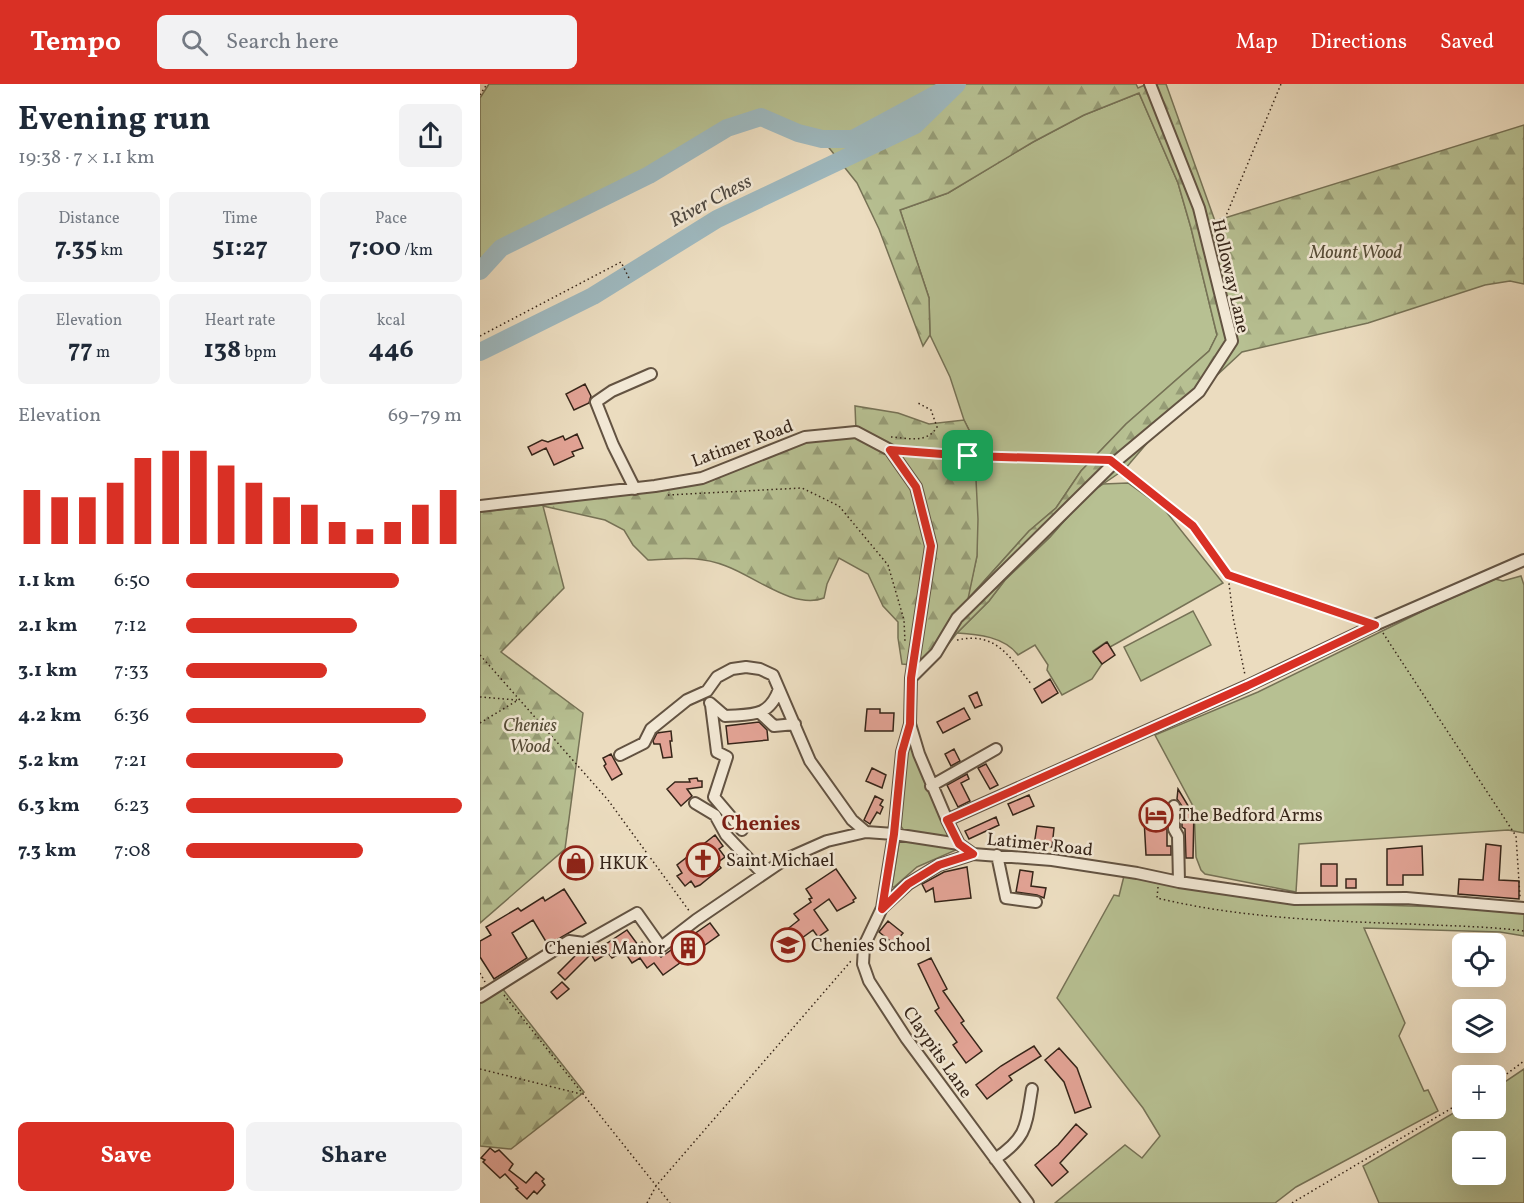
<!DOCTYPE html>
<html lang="en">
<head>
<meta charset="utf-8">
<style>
	body { margin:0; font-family:Vollkorn,serif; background:#f2f2f3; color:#1f2937; height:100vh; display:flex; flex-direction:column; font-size:22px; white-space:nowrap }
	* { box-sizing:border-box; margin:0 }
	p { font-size:20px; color:#747a83 }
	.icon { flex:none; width:33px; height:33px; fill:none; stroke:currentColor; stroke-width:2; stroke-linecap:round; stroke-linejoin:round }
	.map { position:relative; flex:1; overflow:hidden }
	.panel { display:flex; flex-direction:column; background:#fff; width:480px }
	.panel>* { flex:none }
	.tools { position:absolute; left:972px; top:849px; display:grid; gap:12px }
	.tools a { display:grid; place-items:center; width:54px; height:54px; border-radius:9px; background:#fff; box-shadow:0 6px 24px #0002; font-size:30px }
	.pin { position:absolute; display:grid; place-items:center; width:51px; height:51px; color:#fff; margin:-26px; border-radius:12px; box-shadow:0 3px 9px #0006 }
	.round { display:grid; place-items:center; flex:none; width:63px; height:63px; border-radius:9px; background:#f2f2f3 }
	.headline { display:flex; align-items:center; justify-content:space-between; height:102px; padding:0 18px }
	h1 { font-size:33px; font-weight:700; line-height:45px }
	.stats { display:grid; grid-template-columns:repeat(3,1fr); gap:9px; height:102px; padding:6px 18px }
	.stats div { display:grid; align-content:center; border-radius:9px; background:#f2f2f3; text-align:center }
	.stats b { font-size:26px; font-weight:700 }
	.stats small { font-size:16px; font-weight:400 }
	.stats p { font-size:16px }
	.chart { height:168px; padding:12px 18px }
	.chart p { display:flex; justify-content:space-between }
	.chart svg { width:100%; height:108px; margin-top:6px; stroke:#d93025; stroke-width:6 }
	.cta { display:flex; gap:12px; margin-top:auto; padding:12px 18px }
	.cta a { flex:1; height:69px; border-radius:9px; background:#d93025; color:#fff; font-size:24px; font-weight:700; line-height:69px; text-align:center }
	.cta a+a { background:#f2f2f3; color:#1f2937 }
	ul { padding:0 18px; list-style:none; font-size:20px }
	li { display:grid; grid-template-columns:96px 72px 1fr; align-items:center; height:45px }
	li i { height:15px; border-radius:8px; background:#d93025 }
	header { display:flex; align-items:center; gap:36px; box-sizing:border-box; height:84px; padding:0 30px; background:#d93025; color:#fff }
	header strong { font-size:28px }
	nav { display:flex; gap:33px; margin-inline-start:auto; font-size:21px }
	.search { width:420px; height:54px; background:#f2f2f3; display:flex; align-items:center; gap:15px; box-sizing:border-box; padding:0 21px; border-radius:9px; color:#747a83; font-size:22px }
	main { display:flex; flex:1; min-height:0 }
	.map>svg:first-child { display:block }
	.grass { fill:#b7c092; stroke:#767256; stroke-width:1.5; fill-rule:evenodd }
	.forest { fill:url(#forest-firs); stroke:#767256; stroke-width:1.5 }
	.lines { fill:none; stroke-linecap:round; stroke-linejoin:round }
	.river { stroke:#9eb8be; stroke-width:18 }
	.building { fill:#e2a395; stroke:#362519; stroke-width:1.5 }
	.minor-casing { stroke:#635342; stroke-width:14 }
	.path { stroke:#362519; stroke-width:1.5; stroke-dasharray:1.5 3; stroke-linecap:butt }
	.minor { stroke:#f2e8d5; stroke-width:10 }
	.route-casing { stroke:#fff; stroke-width:12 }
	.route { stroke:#d93025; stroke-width:8 }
	.labels { text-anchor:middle; stroke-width:5; stroke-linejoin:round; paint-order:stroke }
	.park-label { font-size:18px; font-style:italic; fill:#564c37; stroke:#f2e8d5 }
	.street-label { font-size:18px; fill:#362519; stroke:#f2e8d5 }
	.poi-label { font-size:18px; fill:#362519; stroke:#f2e8d5; text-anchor:start }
	.water-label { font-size:20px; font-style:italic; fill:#504a42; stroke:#f2e8d5 }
	.quarter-label { font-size:21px; font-weight:bold; fill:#7a1f14; stroke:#f2e8d5 }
</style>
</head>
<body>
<header>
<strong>Tempo</strong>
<div class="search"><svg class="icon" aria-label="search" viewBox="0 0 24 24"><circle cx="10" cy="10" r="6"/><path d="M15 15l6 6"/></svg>Search here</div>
<nav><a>Map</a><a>Directions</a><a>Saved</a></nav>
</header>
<main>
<section class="panel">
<div class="headline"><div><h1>Evening run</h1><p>19:38 · 7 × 1.1 km</p></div><a class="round"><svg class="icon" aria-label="share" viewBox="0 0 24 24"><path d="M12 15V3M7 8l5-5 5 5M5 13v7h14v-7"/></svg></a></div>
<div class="stats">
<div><p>Distance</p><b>7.35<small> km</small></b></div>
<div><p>Time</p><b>51:27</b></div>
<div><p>Pace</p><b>7:00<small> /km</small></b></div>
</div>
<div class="stats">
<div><p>Elevation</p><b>77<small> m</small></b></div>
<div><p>Heart rate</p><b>138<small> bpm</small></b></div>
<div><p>kcal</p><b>446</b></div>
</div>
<div class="chart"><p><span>Elevation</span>69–79 m</p>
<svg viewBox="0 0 160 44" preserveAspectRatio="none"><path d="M5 44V22M15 44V25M25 44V25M35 44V19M45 44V9M55 44V6M65 44V6M75 44V12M85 44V19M95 44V25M105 44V28M115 44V35M125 44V38M135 44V35M145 44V28M155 44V22"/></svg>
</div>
<ul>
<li><b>1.1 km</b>6:50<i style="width:77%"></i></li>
<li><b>2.1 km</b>7:12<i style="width:62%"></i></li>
<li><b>3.1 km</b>7:33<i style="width:51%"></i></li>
<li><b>4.2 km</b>6:36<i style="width:87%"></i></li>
<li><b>5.2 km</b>7:21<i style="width:57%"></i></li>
<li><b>6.3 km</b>6:23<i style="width:100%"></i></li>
<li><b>7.3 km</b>7:08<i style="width:64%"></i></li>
</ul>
<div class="cta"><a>Save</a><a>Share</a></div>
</section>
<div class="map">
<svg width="1044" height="1119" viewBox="0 0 1044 1119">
	<defs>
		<pattern id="forest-firs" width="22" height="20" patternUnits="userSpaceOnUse" patternTransform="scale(1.5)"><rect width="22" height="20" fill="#b7c092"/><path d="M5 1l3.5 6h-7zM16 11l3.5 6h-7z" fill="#969c76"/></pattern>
	</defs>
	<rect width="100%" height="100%" fill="#ebdcbf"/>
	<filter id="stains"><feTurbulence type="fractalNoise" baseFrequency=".00333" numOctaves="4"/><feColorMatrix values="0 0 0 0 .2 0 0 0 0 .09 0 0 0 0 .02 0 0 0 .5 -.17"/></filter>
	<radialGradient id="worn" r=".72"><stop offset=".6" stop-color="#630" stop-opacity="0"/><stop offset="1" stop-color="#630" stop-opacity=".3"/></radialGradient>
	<path class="grass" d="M9,0H473L373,55H342L318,49L281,33L247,44L169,91L21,164L0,187V14Z
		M659,9L698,99L711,144L737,251L729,267L646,340L601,387L576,424L549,447L487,516L497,472L494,356L484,336L470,293L450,251L449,214L420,126L468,109L553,58L604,31Z
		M648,399L684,425L743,499L639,558L630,563L626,558L613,567L622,580L612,595L582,611L567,586L568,581L555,561L538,571C525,553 498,550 477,549L509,517L525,496L570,453L607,411L623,400Z
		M1041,492L1044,501V749L1028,746L819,760L816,808L725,790L721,786L716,773L714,724L675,651L778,608L949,524L1015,495L1023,497Z
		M713,527L731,561L661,597L644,563Z
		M430,661L449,708L468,747V753L464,755L425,748L420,741L427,663Z
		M422,755L475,764L476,766L437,783L414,803H412L419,759Z
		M644,792L693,802L866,820L995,824L1044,829V852L1020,848L884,844L925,939L919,952L944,1007L948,1006L958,1027L816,1103L795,1119H575L645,1061L662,1074L680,1052L663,1024L577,914L634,811L639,812Z
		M1044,985V1119H899L883,1082L982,1024H1016V1004ZM982,1058H1016V1090H982Z"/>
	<path class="forest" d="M474,0H656L658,4L667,0H686L735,137L1044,41V200L1030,197L1005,201L888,239L762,268L680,344L645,385L607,411L570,453L525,496L509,517L477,549L455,577L446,572L436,578L454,462L439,402L412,364L376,347L375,322L418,329L449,340L484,336L494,356L498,435L497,472L488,515L549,447L576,424L601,387L646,340L729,267L737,251L711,144L698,99L659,9L604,31L553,58L468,109L420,126L449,214L450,251L443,262L399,145L377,99L342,55H373Z
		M376,351L410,368L435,405L449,462L432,581L422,580L418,554V538L403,522L388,490L359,474L347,500L344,514C314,526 274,492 246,482C217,471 198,475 168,476L153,461L144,446L125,436L63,422L84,504L21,568L103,629L85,765L0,839V428L63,421L128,409L195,403L325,355Z
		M0,904H22L104,1008L31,1065L0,1062Z"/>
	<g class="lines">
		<path class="river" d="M0,187L21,164L169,91L247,44L281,33L318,49L342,55H373L462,7
			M0,268L113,212L237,135L435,41L477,0"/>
	</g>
	<path class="building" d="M105,300L111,312L109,319L94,326L86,310Z
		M97,350L103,364L92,368L94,372L74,381L66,364L52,371L48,363L62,356L68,358L83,352L85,356Z
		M627,558L635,571L622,580L613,568Z
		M570,595L578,609L562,619L554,605Z
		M497,608L502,621L495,624L489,612Z
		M484,624L490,635L463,649L457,638Z
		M387,625H400V629H414L413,647H385Z
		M279,638L287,646L288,656L248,660L246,642Z
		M191,647L192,657H190L192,673L183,674L180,660H174L173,657L177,649Z
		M474,665L480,677L471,682L465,670Z
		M131,670L142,690L132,696L124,682L126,680L123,674Z
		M506,680L518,701L510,705L498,684Z
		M392,684L406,691L402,704L386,697Z
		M487,690L489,695L481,699L490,717L478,723L467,701Z
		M217,694L218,697H222V703L207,705L212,712L201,722L187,705L195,698H210L209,695Z
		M698,705L710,725H714L713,774H706L705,745L702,743V722L697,715Z
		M549,711L554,722L533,731L528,720Z
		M395,712L403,716L400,721L403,723L400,730L397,728L390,740L384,736Z
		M666,721H687V762H691V771H666L664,735H666Z
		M516,733L519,741L489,755L485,747Z
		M557,742L574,744L572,763L554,761Z
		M235,751L243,762L239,765L245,773L237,779L241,784L220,801L215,803L211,797L205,802L197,792L202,789L197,781Z
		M1006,760L1021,762L1019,796L1039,797V815L978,810L979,795L1003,796Z
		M942,762L943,791H923V801H907V765Z
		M841,780H857V802H841Z
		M487,783L491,814L455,818L453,804L446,808L442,800L464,788Z
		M356,785L376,814L373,816L374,818L357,827L349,815L334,826L348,846L338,853L333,846L311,862L301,850L319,836L314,830L331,818L329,815L332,814L326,805Z
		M540,786L553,788L551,802L566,804L564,814L557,811L536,808Z
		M866,795H876V804H866Z
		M84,805L106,839L68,861L53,836L32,849L47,874L14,895L0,873V857L11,851L6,843L38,824L41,827L63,813L65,817Z
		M408,837L423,849L414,860L399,848Z
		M230,839L239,851L183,891L174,879L167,884L160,874L152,879L144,867L132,874L128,869L115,877L111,870L147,846L158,861L162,858L167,865L171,862L181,873Z
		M108,865L112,869L85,896L78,889L101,866Z
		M451,874L467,905L463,907L484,937L481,939L502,967L486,979L473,961L477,958L455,927L459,924L438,880Z
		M82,898L89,905L77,915L71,908Z
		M554,962L561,972L529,992L532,996L507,1015L496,1001L521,982Z
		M579,964L597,984L611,1023L595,1029L584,998L565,976Z
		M596,1040L607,1050L580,1079L588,1088L572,1102L555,1081L578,1061Z
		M10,1064L15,1068L19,1066L33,1080L29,1086L46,1099L56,1088L64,1095L62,1097L65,1101L57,1110L54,1107L47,1115L36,1105L38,1104L25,1090L20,1094L3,1078L5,1076L1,1074Z"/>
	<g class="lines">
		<g class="minor-casing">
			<path id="minor" d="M155,405L133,361L116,318L132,307L171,290
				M0,422L175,402L222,394L325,353L376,348L410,366L436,403L451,462L431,594L430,640L439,670L467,736L479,760L493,770L572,776L657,789L699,798L815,815L926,814L1044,824
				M431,594L456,569L477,534L634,379L719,308L752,257L719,124L670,0
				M230,619L245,632C271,630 289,634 299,605
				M231,621L237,668L247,673L234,713L262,746
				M280,629L294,642L315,640
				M430,640L422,668L414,750L402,824L384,862L383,880L389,897L426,954L548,1119
				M140,671L164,659L171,645L207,616L227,607L237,593L252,585L266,583L280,585L293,591L330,677L372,736L386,748
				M451,702L516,665
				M215,719L235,731L246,751L283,790
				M694,722V745L698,752L699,798
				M467,736L767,602L895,541L1044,476
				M517,771L526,814L556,818
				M402,824L428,800L459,781L493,770
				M0,913L89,857L104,859L157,829L181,863L216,836L304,776L347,757L386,748L414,750L479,760
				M515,1075C548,1053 546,1041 552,1005"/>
		</g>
		<path class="path" d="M0,11L7,0
			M738,151L801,0
			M0,252L141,178L150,196
			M411,353C428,354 447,360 457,343L451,326L438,319
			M423,367L488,372L622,375
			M644,386L713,442L748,491L753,533L765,591
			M188,411L322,404L359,422L408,481L424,536L425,558
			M749,491L881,536
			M903,549L1036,752L1040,813
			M477,556C517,547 530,574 552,601
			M0,571L128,716L210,828
			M0,613L37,616
			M0,639L38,616
			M678,803L677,814C760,834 846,837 930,840C969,842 1006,842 1044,847
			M0,889L5,898
			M24,911L190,1119
			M0,985L101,1010
			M1016,998L1044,977
			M167,1119L176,1102L371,877
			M812,1119L982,1018"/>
		<use href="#minor" class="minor"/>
	</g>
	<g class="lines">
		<g class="route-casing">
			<path id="route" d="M410,366L488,372L630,376L713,442L748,491L895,541L767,602L467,736L479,760L493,770L459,781L428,800L402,825L414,750L422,668L430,640L431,594L451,462L436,403Z"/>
		</g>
		<use href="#route" class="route"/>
	</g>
	<defs>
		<g id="hotel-ring" transform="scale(1.725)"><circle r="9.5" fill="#f2e8d5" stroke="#8f2418" stroke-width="1.5"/><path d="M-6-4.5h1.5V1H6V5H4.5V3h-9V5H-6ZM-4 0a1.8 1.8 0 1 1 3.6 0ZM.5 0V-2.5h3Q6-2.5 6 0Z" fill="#8f2418"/></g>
		<g id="church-ring" transform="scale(1.725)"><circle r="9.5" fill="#f2e8d5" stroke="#8f2418" stroke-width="1.5"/><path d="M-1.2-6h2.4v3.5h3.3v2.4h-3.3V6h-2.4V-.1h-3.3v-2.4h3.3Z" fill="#8f2418"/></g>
		<g id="shop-ring" transform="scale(1.725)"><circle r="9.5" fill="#f2e8d5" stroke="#8f2418" stroke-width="1.5"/><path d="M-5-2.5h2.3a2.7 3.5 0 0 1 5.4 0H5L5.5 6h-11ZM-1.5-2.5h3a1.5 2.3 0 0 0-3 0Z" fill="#8f2418"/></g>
		<g id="school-ring" transform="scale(1.725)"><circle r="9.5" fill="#f2e8d5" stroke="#8f2418" stroke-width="1.5"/><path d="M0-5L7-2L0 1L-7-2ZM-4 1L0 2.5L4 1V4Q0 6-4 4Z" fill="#8f2418"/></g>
		<g id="building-ring" transform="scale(1.725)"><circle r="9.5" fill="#f2e8d5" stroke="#8f2418" stroke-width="1.5"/><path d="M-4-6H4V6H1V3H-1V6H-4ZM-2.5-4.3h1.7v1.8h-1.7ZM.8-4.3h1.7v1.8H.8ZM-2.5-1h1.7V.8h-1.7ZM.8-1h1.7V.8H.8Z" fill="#8f2418"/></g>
	</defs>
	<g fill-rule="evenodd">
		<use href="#hotel-ring" x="676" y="731"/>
		<use href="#church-ring" x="223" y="776"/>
		<use href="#shop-ring" x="96" y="779"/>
		<use href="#school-ring" x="308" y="861"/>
		<use href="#building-ring" x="208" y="864"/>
	</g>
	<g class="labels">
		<g class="park-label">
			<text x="876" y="174">Mount Wood</text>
			<text x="50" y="647">Chenies<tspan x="50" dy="21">Wood</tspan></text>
		</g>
		<g class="street-label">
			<text transform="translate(751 192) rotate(77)" y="6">Holloway Lane</text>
			<text transform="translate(262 359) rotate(-20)" y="6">Latimer Road</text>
			<text transform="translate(560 760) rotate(6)" y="6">Latimer Road</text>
			<text transform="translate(458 968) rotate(55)" y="6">Claypits Lane</text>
		</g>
		<g class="poi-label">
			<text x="699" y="737">The Bedford Arms</text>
			<text x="246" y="782">Saint Michael</text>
			<text x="119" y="785">HKUK</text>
			<text x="331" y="867">Chenies School</text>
			<text x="185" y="870" text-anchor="end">Chenies Manor</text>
		</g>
		<g class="water-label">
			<text transform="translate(230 116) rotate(-28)" y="7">River Chess</text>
		</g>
		<g class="quarter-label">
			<text x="281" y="746">Chenies</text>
		</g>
	</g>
	<rect width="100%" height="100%" filter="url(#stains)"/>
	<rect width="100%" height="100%" fill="url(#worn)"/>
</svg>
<div class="tools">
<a><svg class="icon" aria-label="locate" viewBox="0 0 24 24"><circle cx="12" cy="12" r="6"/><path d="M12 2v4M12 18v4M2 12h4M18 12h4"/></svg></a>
<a><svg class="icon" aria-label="layers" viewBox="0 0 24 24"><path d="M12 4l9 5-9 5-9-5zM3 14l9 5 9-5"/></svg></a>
<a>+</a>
<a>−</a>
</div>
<div class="pin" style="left:488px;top:372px;background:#1e9e55"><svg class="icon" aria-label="arrive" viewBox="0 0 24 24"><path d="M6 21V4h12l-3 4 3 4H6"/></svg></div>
</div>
</main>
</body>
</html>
